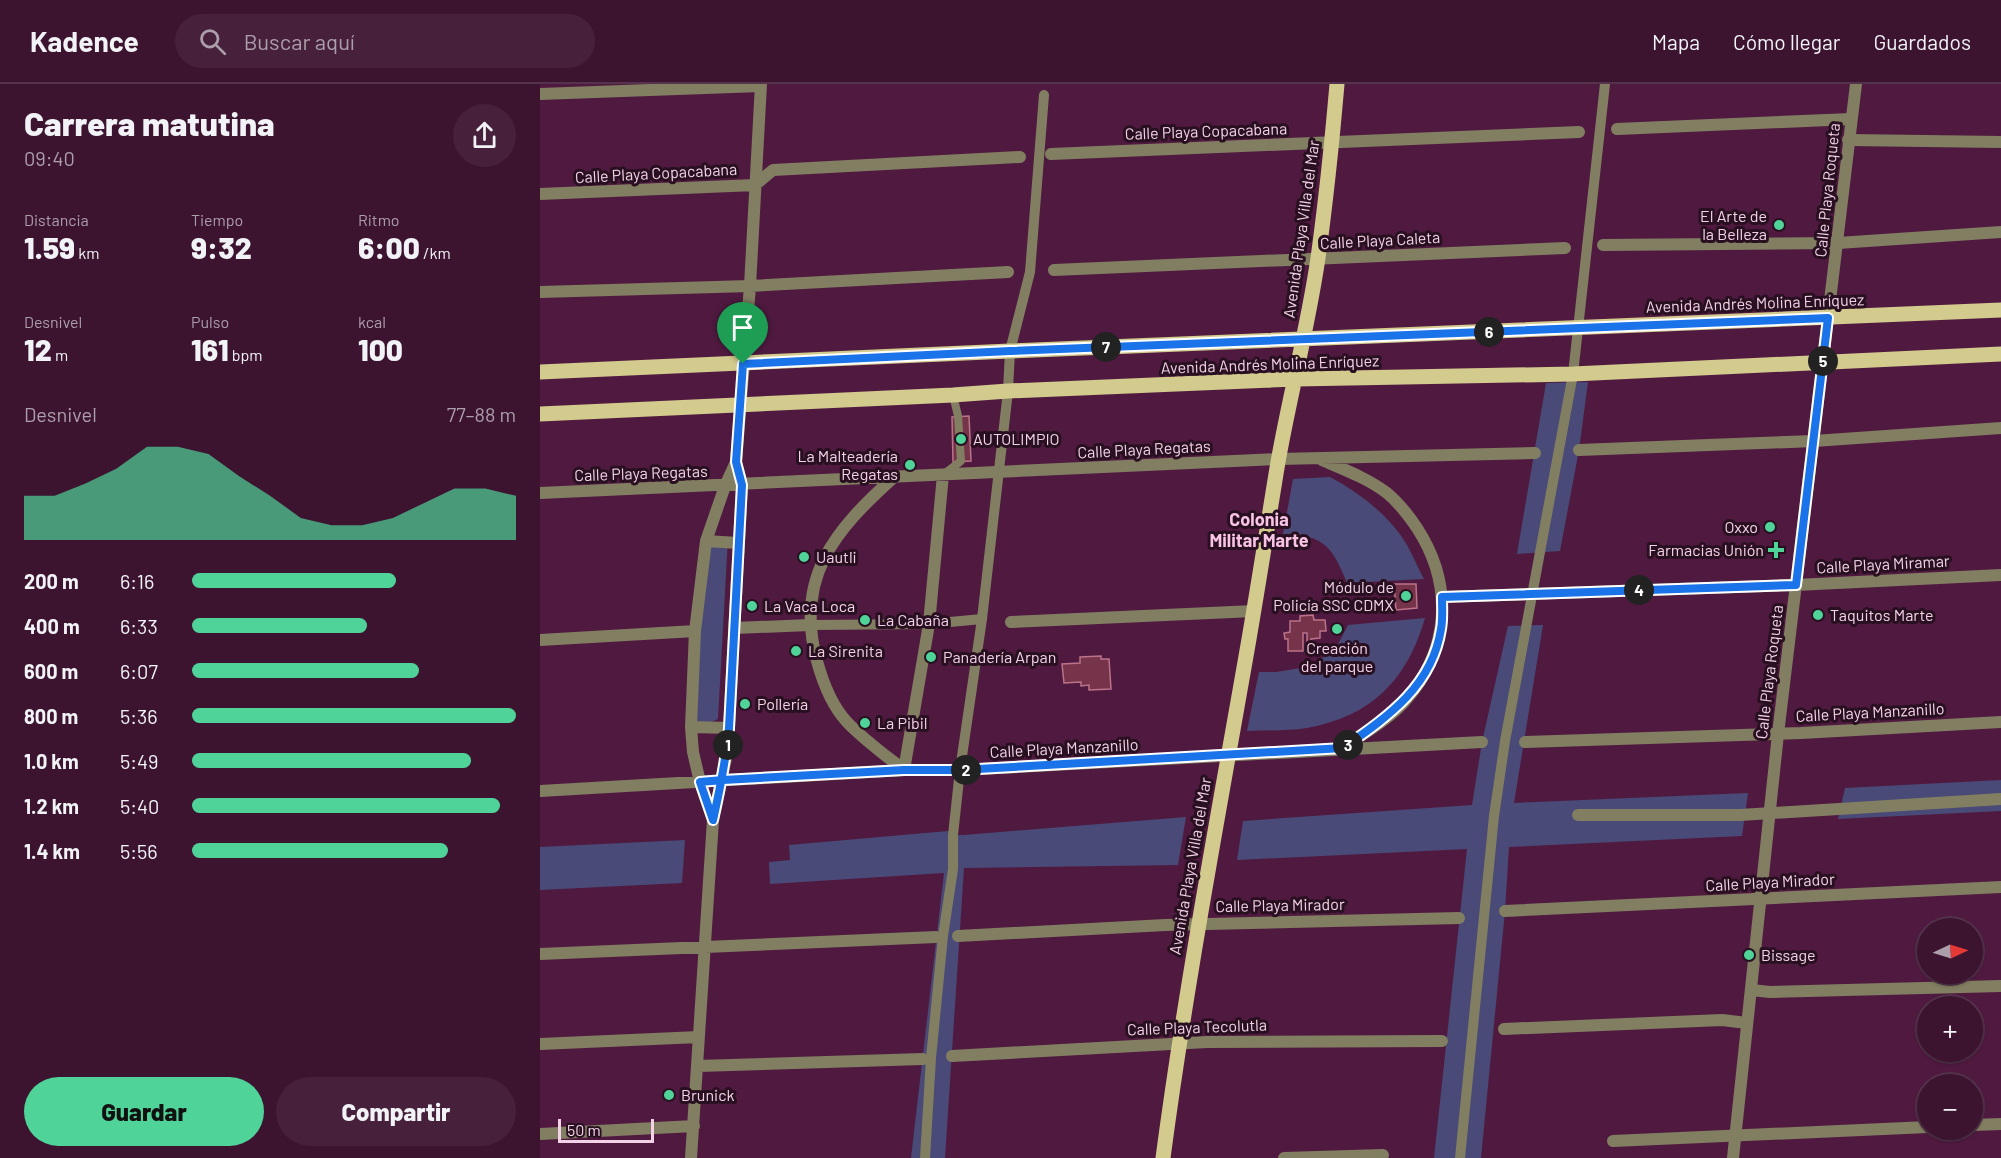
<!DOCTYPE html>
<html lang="es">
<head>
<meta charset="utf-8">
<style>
	body { margin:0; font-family:Barlow,sans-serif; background:#47213c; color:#f1f3f6; height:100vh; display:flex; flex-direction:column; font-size:22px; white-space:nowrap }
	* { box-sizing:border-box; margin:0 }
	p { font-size:20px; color:#ac9eab }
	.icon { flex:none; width:33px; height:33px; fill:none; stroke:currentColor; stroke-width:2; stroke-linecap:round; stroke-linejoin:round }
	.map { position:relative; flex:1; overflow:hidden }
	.drawer { display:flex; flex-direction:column; background:#3c1430; width:540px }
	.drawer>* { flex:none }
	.needle { width:39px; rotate:86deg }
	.buttons { position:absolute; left:1377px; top:834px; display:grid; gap:12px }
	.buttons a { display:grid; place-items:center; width:66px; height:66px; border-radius:50%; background:#3c1430; box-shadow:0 2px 4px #0004,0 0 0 2px #55334c; font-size:30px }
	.scale { position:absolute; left:18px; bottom:15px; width:96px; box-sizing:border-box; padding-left:6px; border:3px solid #f3d1e6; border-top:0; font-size:16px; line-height:21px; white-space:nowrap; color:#f3d1e6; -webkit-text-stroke:4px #281020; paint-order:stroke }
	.pin { position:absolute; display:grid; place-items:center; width:51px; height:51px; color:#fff; margin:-62px -26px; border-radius:50% 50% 50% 0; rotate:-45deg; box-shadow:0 0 6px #0007 }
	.pin .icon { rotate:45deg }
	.km { position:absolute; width:30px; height:30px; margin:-15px; border-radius:50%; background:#222; color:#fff; font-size:16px; line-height:30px; text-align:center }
	.round { display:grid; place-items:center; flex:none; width:63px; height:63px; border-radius:32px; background:#47213c }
	.summary { display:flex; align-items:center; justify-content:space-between; height:102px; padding:0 24px }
	h1 { font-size:33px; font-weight:800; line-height:45px }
	.figures { display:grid; grid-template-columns:repeat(3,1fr); gap:9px; height:102px; padding:6px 24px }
	.figures div { display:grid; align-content:center }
	.figures b { font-size:30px; font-weight:800 }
	.figures small { font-size:16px; font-weight:400 }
	.figures p { font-size:16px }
	.chart { height:168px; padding:12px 24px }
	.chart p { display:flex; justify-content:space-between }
	.chart svg { width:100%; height:108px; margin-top:6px; fill:#4fd399; opacity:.7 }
	.cta { display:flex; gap:12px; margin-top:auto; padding:12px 24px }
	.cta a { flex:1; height:69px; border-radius:36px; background:#4fd399; color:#111; font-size:24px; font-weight:800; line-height:69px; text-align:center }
	.cta a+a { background:#47213c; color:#f1f3f6 }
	ul { padding:0 24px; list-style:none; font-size:20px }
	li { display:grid; grid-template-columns:96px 72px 1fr; align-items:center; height:45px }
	li i { height:15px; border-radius:8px; background:#4fd399 }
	header { display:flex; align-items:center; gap:36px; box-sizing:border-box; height:84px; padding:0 30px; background:#3c1430; border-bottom:2px solid #55334c }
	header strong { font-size:28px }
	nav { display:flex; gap:33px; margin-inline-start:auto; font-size:21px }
	.search { width:420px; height:54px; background:#47213c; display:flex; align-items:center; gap:15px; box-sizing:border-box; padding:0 21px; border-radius:33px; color:#ac9eab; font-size:22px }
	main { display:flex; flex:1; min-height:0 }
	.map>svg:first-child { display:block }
	.green { fill:#494a78 }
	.building { fill:#75344a; stroke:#bb7389; stroke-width:1.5 }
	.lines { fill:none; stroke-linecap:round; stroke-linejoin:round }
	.service { stroke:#827e61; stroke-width:8 }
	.pedestrian { stroke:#827e61; stroke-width:10 }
	.minor { stroke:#827e61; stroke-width:12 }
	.tertiary { stroke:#827e61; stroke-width:12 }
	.primary { stroke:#d3ca8d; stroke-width:15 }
	.route-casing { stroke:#fff; stroke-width:12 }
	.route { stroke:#1a73e8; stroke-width:8 }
	.poi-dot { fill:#4fd399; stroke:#281020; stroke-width:2 }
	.labels { text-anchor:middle; stroke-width:6; stroke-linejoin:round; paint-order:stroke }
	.street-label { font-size:16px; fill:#f3d1e6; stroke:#281020 }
	.poi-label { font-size:16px; fill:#f3d1e6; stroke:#281020; text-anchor:start }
	.neighbourhood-label { font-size:18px; font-weight:bold; fill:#f9c3e5; stroke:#281020 }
</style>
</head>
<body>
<header>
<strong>Kadence</strong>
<div class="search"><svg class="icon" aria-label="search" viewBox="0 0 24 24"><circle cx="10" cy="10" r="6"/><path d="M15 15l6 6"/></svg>Buscar aquí</div>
<nav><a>Mapa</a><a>Cómo llegar</a><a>Guardados</a></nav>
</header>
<main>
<section class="drawer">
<div class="summary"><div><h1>Carrera matutina</h1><p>09:40</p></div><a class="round"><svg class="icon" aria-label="share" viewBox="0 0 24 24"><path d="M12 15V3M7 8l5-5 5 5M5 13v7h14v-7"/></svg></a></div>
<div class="figures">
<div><p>Distancia</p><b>1.59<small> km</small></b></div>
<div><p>Tiempo</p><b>9:32</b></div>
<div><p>Ritmo</p><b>6:00<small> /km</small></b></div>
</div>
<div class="figures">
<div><p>Desnivel</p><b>12<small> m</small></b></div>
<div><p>Pulso</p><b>161<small> bpm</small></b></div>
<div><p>kcal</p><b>100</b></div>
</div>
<div class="chart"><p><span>Desnivel</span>77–88 m</p>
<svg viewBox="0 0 160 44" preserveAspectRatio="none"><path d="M0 44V26L10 26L20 21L30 15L40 6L50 6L60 9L70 18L80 26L90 35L100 38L110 38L120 35L130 29L140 23L150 23L160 26V44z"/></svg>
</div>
<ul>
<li><b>200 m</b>6:16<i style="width:63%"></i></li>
<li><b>400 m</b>6:33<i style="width:54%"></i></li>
<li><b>600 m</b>6:07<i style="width:70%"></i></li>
<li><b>800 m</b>5:36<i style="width:100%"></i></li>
<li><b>1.0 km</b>5:49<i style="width:86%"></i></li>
<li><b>1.2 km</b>5:40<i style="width:95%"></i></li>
<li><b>1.4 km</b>5:56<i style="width:79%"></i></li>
</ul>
<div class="cta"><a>Guardar</a><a>Compartir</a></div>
</section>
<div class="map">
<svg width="1461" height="1074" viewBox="0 0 1461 1074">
	<rect width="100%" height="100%" fill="#501a40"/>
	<path class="green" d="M1048,298L1039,366L1020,467L977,470L1006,299Z
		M790,393C820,409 850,432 867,461C873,472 878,484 884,495L807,499C792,462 784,451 743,450L753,395Z
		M188,454L178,635L167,640L157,637L161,513L167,463Z
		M885,534C867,596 832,632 767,644C748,647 727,646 707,647L719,588H736L767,583L795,566L808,541Z
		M1003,541L974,719L1208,709L1202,752L969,763L965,827L941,1074H894L927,765L697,776L703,737L932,721L942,658L968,542Z
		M1461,696V727L1298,735L1305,704Z
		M646,733L638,781L424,784L405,1074H371L404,789L230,800L229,778L250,776L249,761L408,747L413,751H424Z
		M145,756L142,799L0,806V763Z"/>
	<path class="building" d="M429,332L431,377L413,378L412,333Z
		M854,500H876L877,524L856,526Z
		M773,531L774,536H785L786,547H780V554L771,555L772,559L767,560V549H763V567H748V555H745L744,549L750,548V537H760V532Z
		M561,572V575H569L571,605L549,606V601L541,602V598L524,599L522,580L540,579V573Z"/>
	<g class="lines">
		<path class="service" d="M404,390L421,377L418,332L413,311"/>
		<path class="pedestrian" d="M270,541L389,540L442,535
			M385,1074L391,974L403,852L413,785V751L420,686L442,535L468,307L470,267L490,188L504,11
			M920,1074L954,732L965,657L1033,290L1065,0"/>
		<path class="minor" d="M0,10L220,2
			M1077,45L1311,35
			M1308,56L1461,58
			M511,70L1039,48
			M0,110L215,101L233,86L480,73
			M1063,161L1298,159L1461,148
			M514,186L1025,164
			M0,208L210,202L468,188
			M1039,366L1274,357L1461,344
			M782,376C805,386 827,394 847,409C859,419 869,432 877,444C914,501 910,566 865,617C848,636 824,649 803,664
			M353,394C295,446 254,494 277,577C283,599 292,622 307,638C324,656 345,671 364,686
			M0,409L739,375L995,369
			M166,457L198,459
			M902,513L1256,501L1461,491
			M471,538L714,527
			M195,544L270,541
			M0,556L155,547
			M151,643L189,644
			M985,658L1261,649L1461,638
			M364,686L389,540L403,391
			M0,707L364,686H420L942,658
			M1038,731H1200L1461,715
			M173,735L160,698L153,668L151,643L155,547L166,457L185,402L196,378
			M965,827L1461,803
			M418,852L625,841L919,834
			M0,870L396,853
			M1211,906L1230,908L1461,902
			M964,945L1182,936L1207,939
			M0,960L159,953
			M412,972L667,958L902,957
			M158,982L383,975
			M1432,1041L1461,1040
			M0,1050L154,1042
			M1073,1057L1388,1043
			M151,1074L173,736L186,674L189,644L202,401L196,378L210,202L221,0
			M744,1074L843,1071"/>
		<path class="tertiary" d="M1193,1074L1238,650L1316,0"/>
		<path class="primary" d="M0,288L470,267L1461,226
			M0,330L413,311L468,307L756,295L1033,290L1461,270
			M623,1074C645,908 676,743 705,578C717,511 727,444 738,378C750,310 768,243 778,174C786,116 792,58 797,0"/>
	</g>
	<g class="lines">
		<g class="route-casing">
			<path id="route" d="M203,280L196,378L202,401L189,644C186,675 180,705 173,736L160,698L183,696L364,686H420L803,664C847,633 892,603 901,545C903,535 902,523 902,513L1256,501L1288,234L470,267L203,280"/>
		</g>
		<use href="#route" class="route"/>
	</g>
	<g class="poi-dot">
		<circle cx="1239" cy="141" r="6"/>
		<circle cx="421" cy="355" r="6"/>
		<circle cx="370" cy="381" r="6"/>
		<circle cx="1230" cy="443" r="6"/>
		<path d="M1233 457h6v6h6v6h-6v6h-6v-6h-6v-6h6z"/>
		<circle cx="264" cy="473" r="6"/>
		<circle cx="866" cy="512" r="6"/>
		<circle cx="212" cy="522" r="6"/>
		<circle cx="1278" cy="531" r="6"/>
		<circle cx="325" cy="536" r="6"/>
		<circle cx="797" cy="545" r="6"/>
		<circle cx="256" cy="567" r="6"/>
		<circle cx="391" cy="573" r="6"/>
		<circle cx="205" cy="620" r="6"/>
		<circle cx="325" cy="639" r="6"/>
		<circle cx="1209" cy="871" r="6"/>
		<circle cx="129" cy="1011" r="6"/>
	</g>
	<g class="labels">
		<g class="street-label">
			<text transform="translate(666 47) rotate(-2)" y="6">Calle Playa Copacabana</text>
			<text transform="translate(116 89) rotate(-3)" y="6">Calle Playa Copacabana</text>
			<text transform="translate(1287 106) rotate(-84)" y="6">Calle Playa Roqueta</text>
			<text transform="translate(761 145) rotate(-82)" y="6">Avenida Playa Villa del Mar</text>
			<text transform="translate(840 156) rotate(-3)" y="6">Calle Playa Caleta</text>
			<text transform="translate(1215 219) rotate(-2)" y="6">Avenida Andrés Molina Enríquez</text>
			<text transform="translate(730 280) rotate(-2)" y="6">Avenida Andrés Molina Enríquez</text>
			<text transform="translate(604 365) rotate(-3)" y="6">Calle Playa Regatas</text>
			<text transform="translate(101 389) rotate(-2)" y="6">Calle Playa Regatas</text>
			<text transform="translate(1343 480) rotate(-3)" y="6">Calle Playa Miramar</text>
			<text transform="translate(1229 588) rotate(-83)" y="6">Calle Playa Roqueta</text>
			<text transform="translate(1330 628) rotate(-3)" y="6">Calle Playa Manzanillo</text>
			<text transform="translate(524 664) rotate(-3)" y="6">Calle Playa Manzanillo</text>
			<text transform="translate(650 782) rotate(-80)" y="6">Avenida Playa Villa del Mar</text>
			<text transform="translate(1230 798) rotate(-3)" y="6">Calle Playa Mirador</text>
			<text transform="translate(740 821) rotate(-1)" y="6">Calle Playa Mirador</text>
			<text transform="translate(657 943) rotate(-2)" y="6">Calle Playa Tecolutla</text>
		</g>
		<g class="poi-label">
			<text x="1227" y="138" text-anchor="end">El Arte de<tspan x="1227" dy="18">la Belleza</tspan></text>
			<text x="433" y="361">AUTOLIMPIO</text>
			<text x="358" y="378" text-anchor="end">La Malteadería<tspan x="358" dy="18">Regatas</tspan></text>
			<text x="1218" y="449" text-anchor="end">Oxxo</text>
			<text x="1224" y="472" text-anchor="end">Farmacias Unión</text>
			<text x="276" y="479">Uautli</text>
			<text x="854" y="509" text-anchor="end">Módulo de<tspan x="854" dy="18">Policía SSC CDMX</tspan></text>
			<text x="224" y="528">La Vaca Loca</text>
			<text x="1290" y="537">Taquitos Marte</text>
			<text x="337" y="542">La Cabaña</text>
			<text x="797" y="570" text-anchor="middle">Creación<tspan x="797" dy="18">del parque</tspan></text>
			<text x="268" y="573">La Sirenita</text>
			<text x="403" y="579">Panadería Arpan</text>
			<text x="217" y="626">Pollería</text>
			<text x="337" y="645">La Pibil</text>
			<text x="1221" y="877">Bissage</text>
			<text x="141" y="1017">Brunick</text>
		</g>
		<g class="neighbourhood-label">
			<text x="719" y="442">Colonia<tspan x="719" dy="21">Militar Marte</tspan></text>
		</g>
	</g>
</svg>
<div class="buttons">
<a><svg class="needle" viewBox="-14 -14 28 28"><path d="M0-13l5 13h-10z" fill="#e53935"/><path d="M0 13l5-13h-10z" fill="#ac9eab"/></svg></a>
<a>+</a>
<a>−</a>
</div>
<div class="scale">50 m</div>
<div class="pin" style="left:203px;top:280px;background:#1e9e55"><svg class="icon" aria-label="arrive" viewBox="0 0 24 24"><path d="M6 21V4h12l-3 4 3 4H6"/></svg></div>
<b class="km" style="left:188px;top:661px">1</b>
<b class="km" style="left:426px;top:686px">2</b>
<b class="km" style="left:808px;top:661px">3</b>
<b class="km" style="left:1099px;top:506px">4</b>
<b class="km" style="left:1283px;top:277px">5</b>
<b class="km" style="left:949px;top:248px">6</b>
<b class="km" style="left:566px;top:263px">7</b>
</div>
</main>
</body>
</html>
